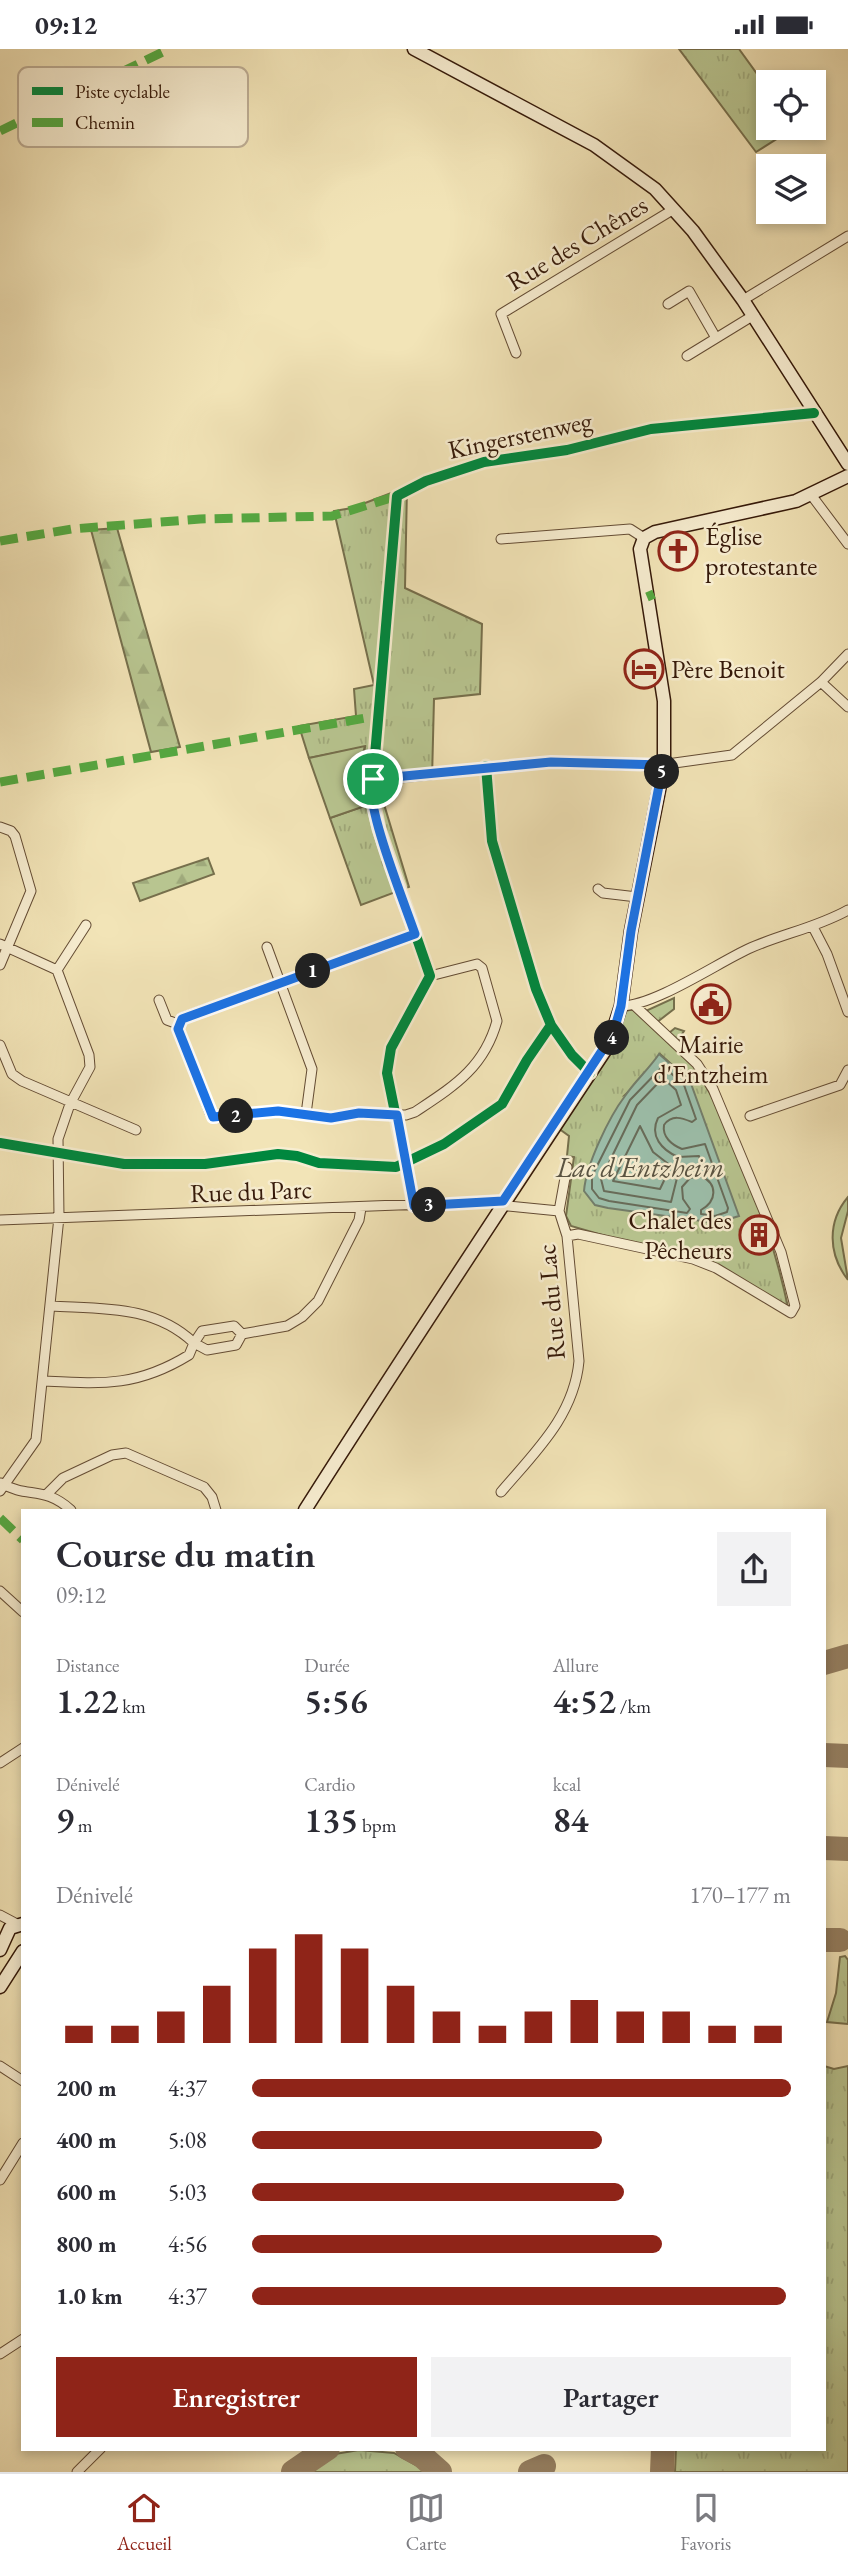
<!DOCTYPE html>
<html lang="fr">
<head>
<meta charset="utf-8">
<style>
	body { margin:0; font-family:"EB Garamond",serif; background:#f2f2f3; color:#2b2b33; height:100vh; display:flex; flex-direction:column; font-size:26px; white-space:nowrap }
	* { box-sizing:border-box; margin:0 }
	p { font-size:23px; color:#7c7c81 }
	.icon { flex:none; width:38px; height:38px; fill:none; stroke:currentColor; stroke-width:2; stroke-linecap:round; stroke-linejoin:round }
	.map { position:relative; flex:1; overflow:hidden }
	.panel { position:absolute; left:21px; top:1460px; width:805px; height:942px; display:flex; flex-direction:column; background:#fff; border-radius:0px; box-shadow:0 4px 10px #0003 }
	.panel>* { flex:none }
	.fabs { position:absolute; left:756px; top:21px; display:grid; gap:14px }
	.fabs a { display:grid; place-items:center; width:70px; height:70px; border-radius:0px; background:#fff; box-shadow:0 4px 10px #0003; font-size:35px }
	.pin { position:absolute; display:grid; place-items:center; width:60px; height:60px; color:#fff; margin:-30px; border:4px solid #fff; border-radius:50%; box-shadow:0 2px 7px #0007 }
	.km { position:absolute; width:35px; height:35px; margin:-18px; border-radius:50%; background:#222; color:#fff; font-size:19px; line-height:35px; text-align:center }
	.round { display:grid; place-items:center; flex:none; width:74px; height:74px; border-radius:0px; background:#f2f2f3 }
	.overview { display:flex; align-items:center; justify-content:space-between; height:119px; padding:0 35px }
	h1 { font-size:38px; font-weight:600; line-height:52px }
	.metrics { display:grid; grid-template-columns:repeat(3,1fr); gap:10px; height:119px; padding:7px 35px }
	.metrics div { display:grid; align-content:center }
	.metrics b { font-size:35px; font-weight:600 }
	.metrics small { font-size:19px; font-weight:400 }
	.metrics p { font-size:19px }
	.chart { height:196px; padding:14px 35px }
	.chart p { display:flex; justify-content:space-between }
	.chart svg { width:100%; height:126px; margin-top:7px; stroke:#8f2418; stroke-width:6 }
	.button { display:flex; gap:14px; margin-top:auto; padding:14px 35px }
	.button a { flex:1; height:80px; border-radius:0px; background:#8f2418; color:#fff; font-size:28px; font-weight:600; line-height:80px; text-align:center }
	.button a+a { background:#f2f2f3; color:#2b2b33 }
	ul { padding:0 35px; list-style:none; font-size:23px }
	li { display:grid; grid-template-columns:112px 84px 1fr; align-items:center; height:52px }
	li i { height:18px; border-radius:9px; background:#8f2418 }
	.status { display:flex; justify-content:space-between; align-items:center; height:49px; padding:0 35px; background:#fff; direction:ltr }
	.status svg { height:19px; fill:currentColor }
	.tab-bar { display:flex; justify-content:space-around; align-items:center; height:98px; border-top:2px solid #e1e1e2; background:#fff; font-size:19px; color:#7c7c81 }
	.tab-bar a { display:grid; justify-items:center; gap:4px }
	.tab-bar .active { color:#8f2418 }
	.map>svg:first-child { display:block }
	.grass { fill:url(#grass-tufts); stroke:#766f4c; stroke-width:2; fill-rule:evenodd }
	.forest { fill:url(#forest-firs); stroke:#766f4c; stroke-width:2 }
	.pitch { fill:#b8c590; stroke:#766f4c; stroke-width:2 }
	.water { fill:#9cbfab; stroke:#737d6a; stroke-width:2 }
	.lines { fill:none; stroke-linecap:round; stroke-linejoin:round }
	.shore { stroke:#686c5a; stroke-width:2 }
	.taxiway { stroke:#947e60; stroke-width:24 }
	.minor-casing { stroke:#644c34; stroke-width:11 }
	.secondary-casing { stroke:#351909; stroke-width:15 }
	.minor { stroke:#f7edd0; stroke-width:9 }
	.secondary { stroke:#f7edd0; stroke-width:12 }
	.quiet { stroke:#54a941; stroke-width:9; stroke-dasharray:18 9; stroke-linecap:butt }
	.cycleway-casing { stroke:#f7edd0; stroke-width:15 }
	.cycleway { stroke:#00873e; stroke-width:10 }
	.route-casing { stroke:#fff; stroke-width:14 }
	.route { stroke:#1a73e8; stroke-width:9 }
	.labels { text-anchor:middle; stroke-width:5; stroke-linejoin:round; paint-order:stroke }
	.street-label { font-size:26px; fill:#351909; stroke:#f7edd0 }
	.poi-label { font-size:26px; fill:#351909; stroke:#f7edd0; text-anchor:start }
	.water-label { font-size:28px; font-style:italic; fill:#595342; stroke:#f7edd0 }
	.key { fill:#f7edd0; stroke:#bdad94; stroke-width:2 }
	.key-label { font-size:19px; fill:#351909 }
</style>
</head>
<body>
<div class="status"><b>09:12</b><svg viewBox="0 0 49 12"><path d="M0 12V9h3v3zM5 12V6h3v6zM10 12V3h3v9zM15 12V0h3v12zM26 1h20v11H26zM47 4h2v5h-2z"/></svg></div>
<div class="map">
<svg width="848" height="2423" viewBox="0 0 848 2423">
	<defs>
		<pattern id="grass-tufts" width="24" height="20" patternUnits="userSpaceOnUse" patternTransform="scale(1.75)"><rect width="24" height="20" fill="#b8c590"/><path d="M3 7l-1-3M5 7V3M7 7l1-3M15 17l-1-3M17 17v-4M19 17l1-3" fill="none" stroke="#9fa97b"/></pattern>
		<pattern id="forest-firs" width="22" height="20" patternUnits="userSpaceOnUse" patternTransform="scale(1.75)"><rect width="22" height="20" fill="#b8c590"/><path d="M5 1l3.5 6h-7zM16 11l3.5 6h-7z" fill="#9fa97b"/></pattern>
	</defs>
	<rect width="100%" height="100%" fill="#f2e4b7"/>
	<filter id="stains"><feTurbulence type="fractalNoise" baseFrequency=".00286" numOctaves="4"/><feColorMatrix values="0 0 0 0 .2 0 0 0 0 .09 0 0 0 0 .02 0 0 0 .5 -.17"/></filter>
	<radialGradient id="worn" r=".72"><stop offset=".6" stop-color="#630" stop-opacity="0"/><stop offset="1" stop-color="#630" stop-opacity=".3"/></radialGradient>
	<path class="grass" d="M679,0H739L768,40V79H794L756,103Z
		M407,438L405,539L482,575L480,645L434,650L432,730L387,735L380,742L409,838L361,856L330,769L365,757L356,731L365,698L309,709L299,677L356,667L354,640L374,636L334,462L352,459Z
		M674,949V960L656,974L669,984L675,979L684,982L677,993C730,1064 769,1171 788,1258L700,1206L616,1190L571,1177L566,1167L574,1108L567,1107L569,1087L558,1079L614,998L626,962L639,958L646,962ZM660,1005L690,1032L625,1046L643,1029Z
		M845,1907L848,1911V1975L827,1973L836,1944L840,1908Z
		M824,2017L834,2020L848,2017V2423H675L676,2399H824Z
		M359,2401L394,2404L428,2423H307L329,2406Z"/>
	<path class="forest" d="M117,479L180,698L151,703L91,481Z
		M208,809L214,825L140,852L133,834Z"/>
	<path class="pitch" d="M365,697L356,731L365,757L330,769L309,709Z
		M848,1148V1162L841,1189L848,1231C828,1205 827,1173 848,1148Z"/>
	<path class="water" d="M659,1005L690,1032L739,1167L716,1174L608,1159L595,1156L584,1142C586,1116 609,1068 625,1047C635,1032 649,1020 659,1005Z"/>
	<g class="lines">
		<path class="shore" d="M663,1017L684,1036L696,1070L692,1073C682,1069 672,1065 664,1076C662,1088 672,1096 682,1100L705,1095L728,1159L727,1163L715,1167L701,1165V1161C717,1152 718,1135 701,1127L690,1129L682,1138L683,1150L690,1160L687,1164L609,1152L599,1149L592,1140V1127L630,1051Z
			M661,1031H665L676,1041L681,1056L658,1069C649,1087 662,1101 678,1108L699,1107L702,1116L687,1121L677,1129L671,1153L604,1142L601,1130L637,1056Z
			M640,1077L653,1103L671,1117L660,1140L613,1132Z"/>
		<path class="taxiway" d="M824,1614L848,1607
			M824,1706L848,1707
			M824,1799L848,1800
			M824,1891H840
			M407,2399L422,2407L440,2423
			M293,2423L328,2399
			M530,2423L544,2417
			M662,2423L663,2399"/>
		<g class="minor-casing">
			<path id="minor" d="M743,251L848,187
				M668,255L689,242L716,289
				M516,304L501,265L674,160
				M687,307L754,266
				M812,447L848,495
				M501,490L630,480L644,489
				M821,633L848,658
				M373,730L550,713L653,717L732,706L821,633L848,605
				M0,778L11,782L15,787L31,842L0,916
				M598,840L603,844L637,848
				M813,878L827,905L848,963
				M415,885L182,969L178,975L179,980L210,1064L213,1068L221,1069L278,1062L331,1069L359,1064L406,1066L415,1063C454,1037 484,1019 497,972L482,919L477,915L430,927
				M0,895L57,921L89,1006L90,1018L70,1055L58,1090L59,1168L36,1391L0,1442
				M267,898L312,1020L306,1065
				M57,921L86,876
				M159,951L167,971L178,975
				M621,957C654,957 716,915 748,900C781,885 816,879 848,861
				M0,996L12,1025L22,1032L136,1081
				M750,1067L840,1036L848,1021
				M414,1157L387,1024L391,999L430,927L379,780L370,737L373,730L397,447L426,432L484,413L567,401L651,380L814,364
				M0,1171L503,1152L508,1157L559,1162
				M567,1187L578,1185L693,1210L716,1219L791,1264L795,1257L781,1203L713,1040L697,1015L634,956
				M234,1277L242,1285L236,1296L207,1301L194,1294L202,1282Z
				M242,1285L287,1277L302,1268L318,1252L359,1171L361,1159
				M43,1332C102,1335 137,1338 189,1306L194,1294C154,1256 103,1260 51,1257
				M1,1434C28,1450 43,1436 71,1461
				M501,1443C535,1403 574,1367 579,1312L567,1187L559,1162L567,1118
				M47,1445L63,1429L112,1406L126,1404L204,1438L212,1448L216,1461
				M0,1542L23,1563
				M0,1714L23,1699
				M0,1866L17,1875
				M0,2017L23,2032
				M0,2131L23,2094
				M0,2305L23,2290
				M77,2423L101,2399"/>
		</g>
		<g class="secondary-casing">
			<path id="secondary" d="M414,0L594,96L655,140L693,182L743,251L848,415
				M305,1461C404,1305 506,1151 608,997L621,957L631,882L664,716V652L640,500L644,489L655,483L796,452L848,427
				M0,1901L10,1879L23,1875
				M0,1938L23,1902"/>
		</g>
		<use href="#minor" class="minor"/>
		<use href="#secondary" class="secondary"/>
		<path class="quiet" d="M0,82L169,0
			M0,492L72,480L200,470L332,467L397,447
			M647,548L654,545
			M0,733L377,667
			M0,1469L23,1491"/>
		<g class="cycleway-casing">
			<path id="cycleway" d="M486,717L492,792L536,940L551,976L572,1006L590,1024
				M0,1094L124,1115H205L278,1105L297,1107L319,1114L396,1118L444,1095L502,1055L527,1011L551,976
				M414,1157L387,1024L391,999L430,927L379,780L370,737L373,730L397,447L426,432L484,413L567,401L651,380L814,364"/>
		</g>
		<use href="#cycleway" class="cycleway"/>
	</g>
	<g class="lines">
		<g class="route-casing">
			<path id="route" d="M551,713L663,716L631,882L621,957L613,985L503,1152L414,1157L397,1066L359,1064L331,1069L278,1062L213,1068L178,980L182,970L415,885C406,858 362,750 373,730Z"/>
		</g>
		<use href="#route" class="route"/>
	</g>
	<defs>
		<g id="church-ring" transform="scale(2.0125)"><circle r="9.5" fill="#f7edd0" stroke="#8f2418" stroke-width="1.5"/><path d="M-1.2-6h2.4v3.5h3.3v2.4h-3.3V6h-2.4V-.1h-3.3v-2.4h3.3Z" fill="#8f2418"/></g>
		<g id="hotel-ring" transform="scale(2.0125)"><circle r="9.5" fill="#f7edd0" stroke="#8f2418" stroke-width="1.5"/><path d="M-6-4.5h1.5V1H6V5H4.5V3h-9V5H-6ZM-4 0a1.8 1.8 0 1 1 3.6 0ZM.5 0V-2.5h3Q6-2.5 6 0Z" fill="#8f2418"/></g>
		<g id="civic-ring" transform="scale(2.0125)"><circle r="9.5" fill="#f7edd0" stroke="#8f2418" stroke-width="1.5"/><path d="M-.6-6.5H3V-4.5H.6V-3L4-1V1h2V6H-6V1h2V-1L-.6-3ZM-1.2 2.5V6h2.4V2.5Z" fill="#8f2418"/></g>
		<g id="building-ring" transform="scale(2.0125)"><circle r="9.5" fill="#f7edd0" stroke="#8f2418" stroke-width="1.5"/><path d="M-4-6H4V6H1V3H-1V6H-4ZM-2.5-4.3h1.7v1.8h-1.7ZM.8-4.3h1.7v1.8H.8ZM-2.5-1h1.7V.8h-1.7ZM.8-1h1.7V.8H.8Z" fill="#8f2418"/></g>
	</defs>
	<g fill-rule="evenodd">
		<use href="#church-ring" x="678" y="502"/>
		<use href="#hotel-ring" x="644" y="620"/>
		<use href="#civic-ring" x="711" y="955"/>
		<use href="#building-ring" x="759" y="1186"/>
	</g>
	<g class="labels">
		<g class="street-label">
			<text transform="translate(577 194) rotate(-31)" y="9">Rue des Chênes</text>
			<text transform="translate(520 386) rotate(-12)" y="9">Kingerstenweg</text>
			<text transform="translate(251 1142) rotate(-2)" y="9">Rue du Parc</text>
			<text transform="translate(551 1253) rotate(-95)" y="9">Rue du Lac</text>
		</g>
		<g class="poi-label">
			<text x="705" y="496">Église<tspan x="705" dy="30">protestante</tspan></text>
			<text x="671" y="629">Père Benoit</text>
			<text x="711" y="1004" text-anchor="middle">Mairie<tspan x="711" dy="30">d'Entzheim</tspan></text>
			<text x="732" y="1180" text-anchor="end">Chalet des<tspan x="732" dy="30">Pêcheurs</tspan></text>
		</g>
		<g class="water-label">
			<text x="640" y="1128">Lac d'Entzheim</text>
		</g>
	</g>
	<rect x="18" y="18" width="230" height="80" rx="10" class="key"/>
	<rect x="32" y="38" width="31" height="8" fill="#00873e"/>
	<rect x="32" y="69" width="31" height="9" fill="#54a941"/>
	<g class="key-label">
		<text x="75" y="49">Piste cyclable</text>
		<text x="75" y="80">Chemin</text>
	</g>
	<rect width="100%" height="100%" filter="url(#stains)"/>
	<rect width="100%" height="100%" fill="url(#worn)"/>
</svg>
<div class="fabs">
<a><svg class="icon" aria-label="locate" viewBox="0 0 24 24"><circle cx="12" cy="12" r="6"/><path d="M12 2v4M12 18v4M2 12h4M18 12h4"/></svg></a>
<a><svg class="icon" aria-label="layers" viewBox="0 0 24 24"><path d="M12 4l9 5-9 5-9-5zM3 14l9 5 9-5"/></svg></a>
</div>
<div class="pin" style="left:373px;top:730px;background:#1e9e55"><svg class="icon" aria-label="arrive" viewBox="0 0 24 24"><path d="M6 21V4h12l-3 4 3 4H6"/></svg></div>
<b class="km" style="left:313px;top:922px">1</b>
<b class="km" style="left:236px;top:1067px">2</b>
<b class="km" style="left:429px;top:1156px">3</b>
<b class="km" style="left:612px;top:989px">4</b>
<b class="km" style="left:662px;top:723px">5</b>
<section class="panel">
<div class="overview"><div><h1>Course du matin</h1><p>09:12</p></div><a class="round"><svg class="icon" aria-label="share" viewBox="0 0 24 24"><path d="M12 15V3M7 8l5-5 5 5M5 13v7h14v-7"/></svg></a></div>
<div class="metrics">
<div><p>Distance</p><b>1.22<small> km</small></b></div>
<div><p>Durée</p><b>5:56</b></div>
<div><p>Allure</p><b>4:52<small> /km</small></b></div>
</div>
<div class="metrics">
<div><p>Dénivelé</p><b>9<small> m</small></b></div>
<div><p>Cardio</p><b>135<small> bpm</small></b></div>
<div><p>kcal</p><b>84</b></div>
</div>
<div class="chart"><p><span>Dénivelé</span>170–177 m</p>
<svg viewBox="0 0 160 44" preserveAspectRatio="none"><path d="M5 44V38M15 44V38M25 44V33M35 44V24M45 44V11M55 44V6M65 44V11M75 44V24M85 44V33M95 44V38M105 44V33M115 44V29M125 44V33M135 44V33M145 44V38M155 44V38"/></svg>
</div>
<ul>
<li><b>200 m</b>4:37<i style="width:100%"></i></li>
<li><b>400 m</b>5:08<i style="width:65%"></i></li>
<li><b>600 m</b>5:03<i style="width:69%"></i></li>
<li><b>800 m</b>4:56<i style="width:76%"></i></li>
<li><b>1.0 km</b>4:37<i style="width:99%"></i></li>
</ul>
<div class="button"><a>Enregistrer</a><a>Partager</a></div>
</section>
</div>
<nav class="tab-bar">
<a class="active"><svg class="icon" aria-label="home" viewBox="0 0 24 24"><path d="M3 11l9-7 9 7M6 9v11h12V9"/></svg>Accueil</a>
<a><svg class="icon" aria-label="map" viewBox="0 0 24 24"><path d="M3 6l6-2 6 2 6-2v14l-6 2-6-2-6 2zM9 4v14M15 6v14"/></svg>Carte</a>
<a><svg class="icon" aria-label="saved" viewBox="0 0 24 24"><path d="M7 4h10v16l-5-4-5 4z"/></svg>Favoris</a>
</nav>
</body>
</html>
